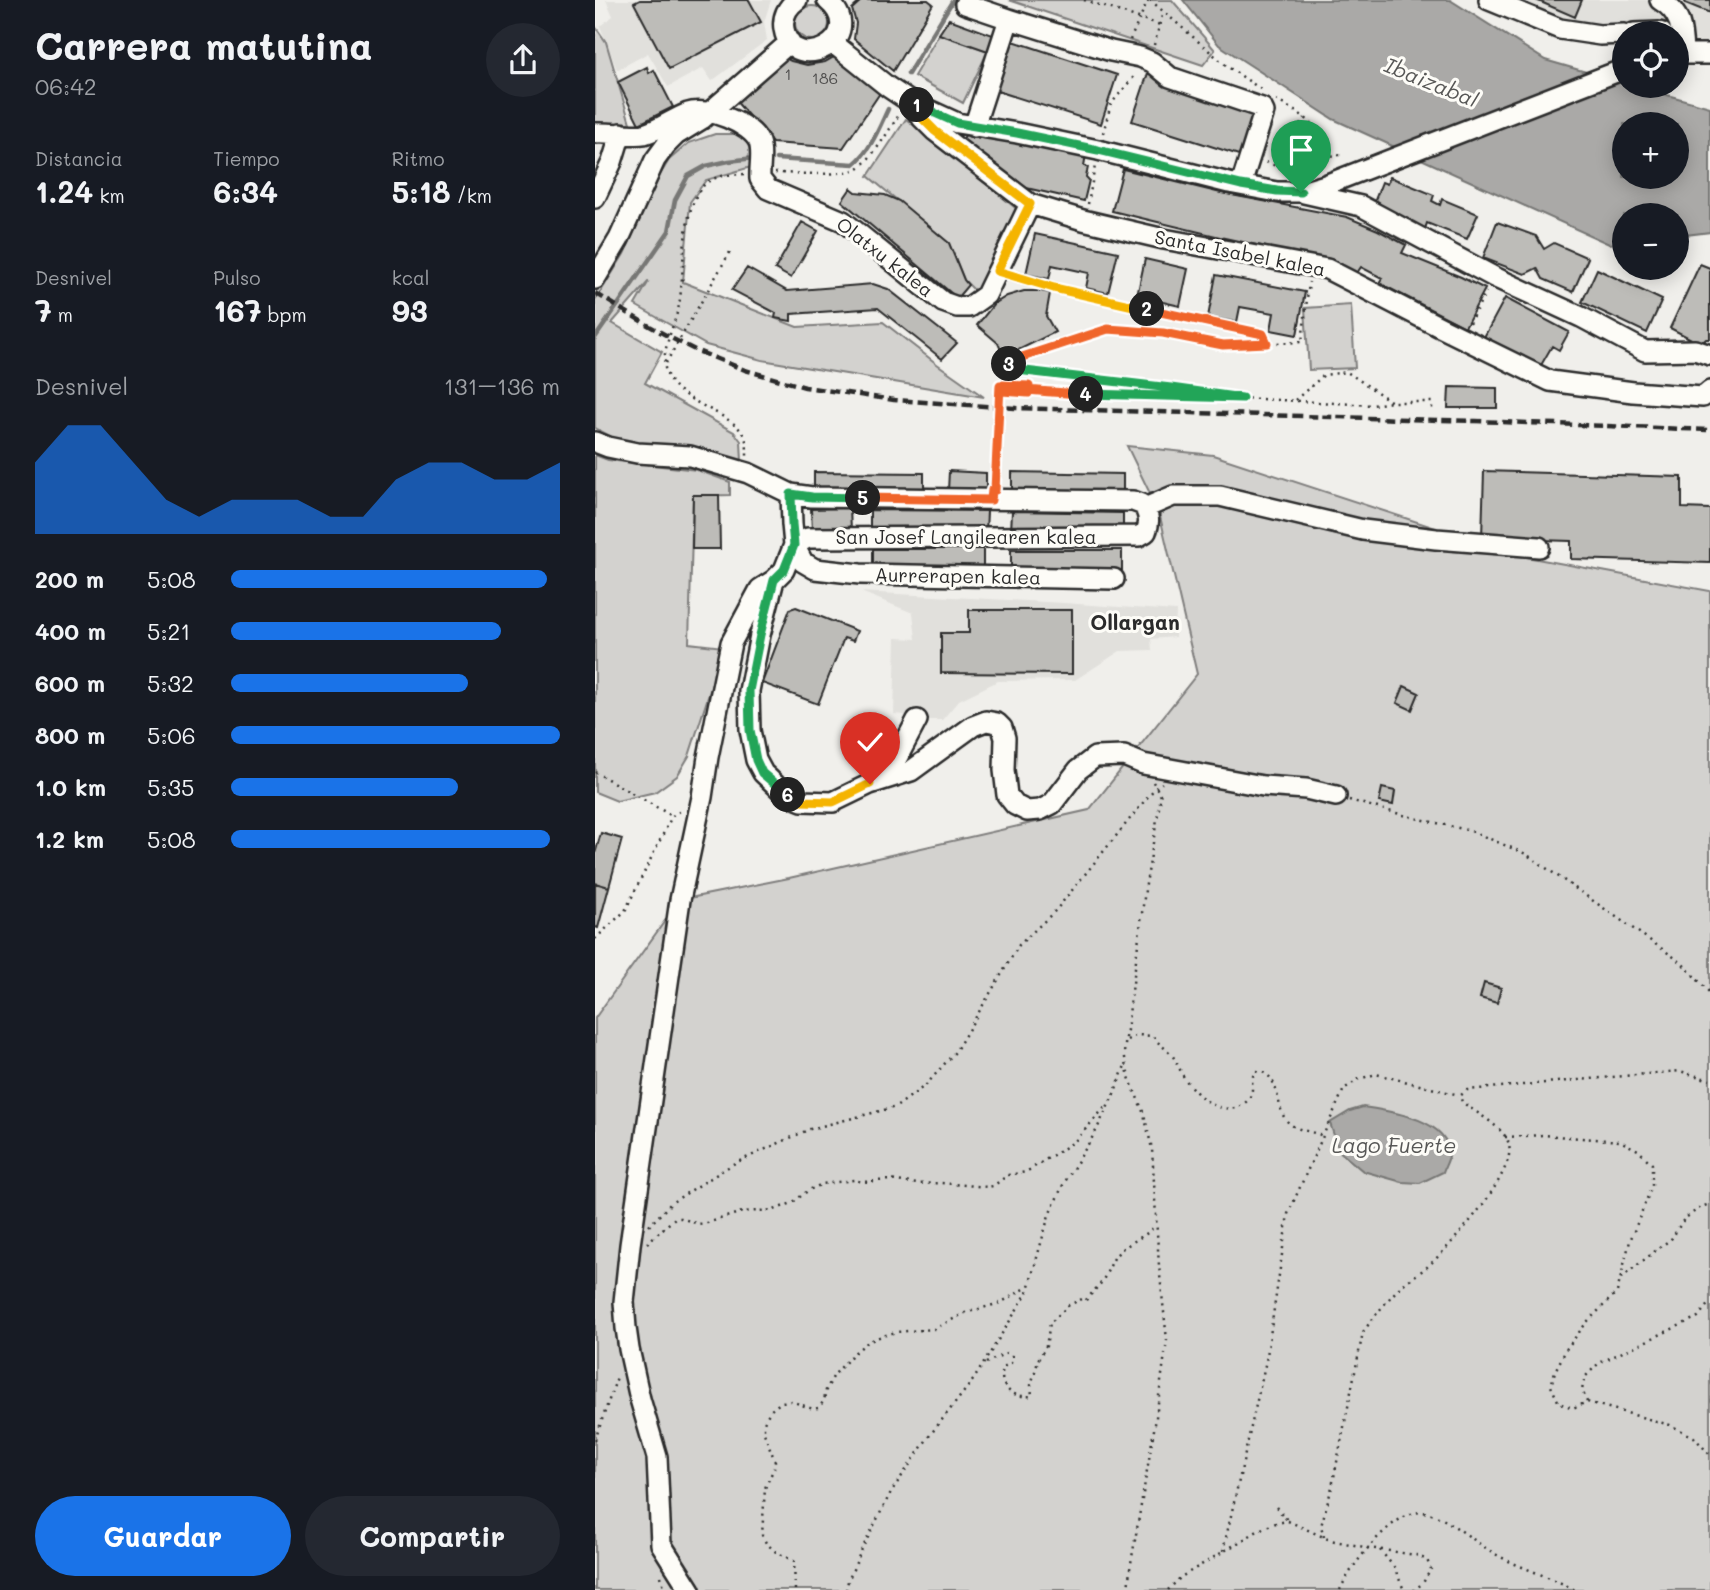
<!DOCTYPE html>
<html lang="es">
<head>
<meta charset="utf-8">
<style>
	body { margin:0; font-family:Mali,sans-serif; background:#242831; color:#f1f3f6; height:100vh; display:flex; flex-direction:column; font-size:26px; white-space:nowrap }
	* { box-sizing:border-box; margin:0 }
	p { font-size:23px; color:#9ea1a6 }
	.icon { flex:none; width:38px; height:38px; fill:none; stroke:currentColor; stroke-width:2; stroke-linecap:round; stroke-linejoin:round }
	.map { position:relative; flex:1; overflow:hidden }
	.sheet { display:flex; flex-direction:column; background:#171b24; width:595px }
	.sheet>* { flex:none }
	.controls { position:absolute; left:1017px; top:21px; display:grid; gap:14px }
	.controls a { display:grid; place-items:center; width:77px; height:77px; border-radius:50%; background:#171b24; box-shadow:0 4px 18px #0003; font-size:35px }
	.pin { position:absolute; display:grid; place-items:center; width:60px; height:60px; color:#fff; margin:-72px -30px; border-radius:50% 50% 50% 0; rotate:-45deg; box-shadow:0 0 7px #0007 }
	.pin .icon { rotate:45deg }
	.km { position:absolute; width:35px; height:35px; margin:-18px; border-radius:50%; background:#222; color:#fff; font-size:19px; line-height:35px; text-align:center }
	.round { display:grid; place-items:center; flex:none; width:74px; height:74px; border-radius:37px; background:#242831 }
	.overview { display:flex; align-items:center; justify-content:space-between; height:119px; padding:0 35px }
	h1 { font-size:38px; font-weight:700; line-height:52px }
	.stats { display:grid; grid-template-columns:repeat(3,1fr); gap:10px; height:119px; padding:7px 35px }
	.stats div { display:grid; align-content:center }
	.stats b { font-size:30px; font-weight:700 }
	.stats small { font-size:19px; font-weight:400 }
	.stats p { font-size:19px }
	.chart { height:196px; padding:14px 35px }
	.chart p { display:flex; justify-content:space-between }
	.chart svg { width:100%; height:126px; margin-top:7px; fill:#1a73e8; opacity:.7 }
	.button { display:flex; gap:14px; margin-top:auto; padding:14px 35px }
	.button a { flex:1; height:80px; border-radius:42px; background:#1a73e8; color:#fff; font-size:28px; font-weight:700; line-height:80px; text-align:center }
	.button a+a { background:#242831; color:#f1f3f6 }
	ul { padding:0 35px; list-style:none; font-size:23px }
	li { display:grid; grid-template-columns:112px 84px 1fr; align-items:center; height:52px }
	li i { height:18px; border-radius:9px; background:#1a73e8 }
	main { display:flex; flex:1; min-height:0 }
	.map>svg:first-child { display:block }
	.built { fill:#e1e0dc }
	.green { fill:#d3d2cf; stroke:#7f7e7d; stroke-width:2 }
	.water { fill:#aaa9a7; stroke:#777775; stroke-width:2; fill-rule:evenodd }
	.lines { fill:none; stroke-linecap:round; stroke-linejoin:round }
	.stream { stroke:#777775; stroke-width:4.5 }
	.building { fill:#bdbcb8; stroke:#2b2b2b; stroke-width:2 }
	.minor-casing { stroke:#2b2b2b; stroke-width:24 }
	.path { stroke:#2b2b2b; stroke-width:2.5; stroke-dasharray:2 5; stroke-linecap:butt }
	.minor { stroke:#fdfcf7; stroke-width:19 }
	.rail { stroke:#2b2b2b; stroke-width:4.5; stroke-dasharray:10 5; stroke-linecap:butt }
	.path-bridge { stroke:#2b2b2b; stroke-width:2.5; stroke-dasharray:2 5; stroke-linecap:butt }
	.split-1-casing { stroke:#fff; stroke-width:14 }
	.split-2-casing { stroke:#fff; stroke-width:14 }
	.split-3-casing { stroke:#fff; stroke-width:14 }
	.split-4-casing { stroke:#fff; stroke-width:14 }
	.split-5-casing { stroke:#fff; stroke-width:14 }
	.split-6-casing { stroke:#fff; stroke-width:14 }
	.split-7-casing { stroke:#fff; stroke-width:14 }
	.split-1 { stroke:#22a559; stroke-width:9 }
	.split-2 { stroke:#f5b400; stroke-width:9 }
	.split-3 { stroke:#f0652b; stroke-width:9 }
	.split-4 { stroke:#22a559; stroke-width:9 }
	.split-5 { stroke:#f0652b; stroke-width:9 }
	.split-6 { stroke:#22a559; stroke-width:9 }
	.split-7 { stroke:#f5b400; stroke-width:9 }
	.labels { text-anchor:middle; stroke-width:6; stroke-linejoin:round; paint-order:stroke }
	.number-label { font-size:16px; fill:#504f4e }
	.street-label { font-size:19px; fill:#2b2b2b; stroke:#fdfcf7 }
	.water-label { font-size:21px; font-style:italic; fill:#575756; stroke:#fdfcf7 }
	.neighbourhood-label { font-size:21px; font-weight:bold; fill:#2b2b2b; stroke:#fdfcf7 }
</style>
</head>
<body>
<main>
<section class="sheet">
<div class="overview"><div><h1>Carrera matutina</h1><p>06:42</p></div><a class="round"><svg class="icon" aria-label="share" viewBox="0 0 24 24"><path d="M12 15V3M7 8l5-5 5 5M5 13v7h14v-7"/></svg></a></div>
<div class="stats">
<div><p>Distancia</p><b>1.24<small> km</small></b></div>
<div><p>Tiempo</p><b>6:34</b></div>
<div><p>Ritmo</p><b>5:18<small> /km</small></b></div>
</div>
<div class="stats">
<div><p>Desnivel</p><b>7<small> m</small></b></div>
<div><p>Pulso</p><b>167<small> bpm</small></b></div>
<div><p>kcal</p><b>93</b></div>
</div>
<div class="chart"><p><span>Desnivel</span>131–136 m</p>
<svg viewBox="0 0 160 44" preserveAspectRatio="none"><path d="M0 44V19L10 6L20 6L30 19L40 32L50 38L60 32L70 32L80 32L90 38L100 38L110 25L120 19L130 19L140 25L150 25L160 19V44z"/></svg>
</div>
<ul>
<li><b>200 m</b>5:08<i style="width:96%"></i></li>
<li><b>400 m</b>5:21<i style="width:82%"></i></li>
<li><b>600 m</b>5:32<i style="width:72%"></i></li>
<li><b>800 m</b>5:06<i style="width:100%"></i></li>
<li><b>1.0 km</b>5:35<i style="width:69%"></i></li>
<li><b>1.2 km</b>5:08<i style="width:97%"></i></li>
</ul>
<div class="button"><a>Guardar</a><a>Compartir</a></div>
</section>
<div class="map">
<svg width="1115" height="1590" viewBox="0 0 1115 1590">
	<rect width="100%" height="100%" fill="#f0efeb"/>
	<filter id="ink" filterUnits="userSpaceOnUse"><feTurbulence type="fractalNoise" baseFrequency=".0143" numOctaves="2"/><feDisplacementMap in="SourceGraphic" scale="14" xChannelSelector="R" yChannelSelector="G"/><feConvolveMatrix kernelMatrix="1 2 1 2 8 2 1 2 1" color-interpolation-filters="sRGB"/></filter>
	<g filter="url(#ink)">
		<path class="built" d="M11,0H176L169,22L172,40L117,81L108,68L73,87L53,53L22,70L5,26L18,16Z
			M910,0H1115V44L1097,40L1060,24L1012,30L977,26Z
			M266,592L469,603L581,611L580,637L556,639L557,650L525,651L480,680L403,681L364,700L347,720H311L310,715L299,714L301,638L321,639L318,613Z"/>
		<path class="green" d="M414,0H577L620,50L608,65Z
			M200 23a17 17 0 1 1 34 0a17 17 0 1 1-34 0Z
			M0,26L11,42L35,123H0Z
			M344,34L393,51L368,103L319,76Z
			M311,119L423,210L382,293L369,280L354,243L273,176Z
			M120,134H147L159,148L156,167L111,180L95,202L88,282L202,327L288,322L342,364L389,397L167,360L111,345L40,305L54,281L17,323L67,352L50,383L139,432L146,441L147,462L98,446L26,442L0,428V301L29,254L65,175L74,160L94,143Z
			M756,305L760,368L714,370L710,308Z
			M532,446L618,455L926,556L1115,591V1590H0V1018L85,900L194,878L494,810L602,674L564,512Z
			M0,455L13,460L102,470L135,482V495L98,496L94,643L129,647L94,756L82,776L60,792L22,801L0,792Z"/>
		<path class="water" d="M588,0H855L950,60L1029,83V86H1040L1115,107V232L1082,236V215H1029V242L1014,244L738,119L624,45ZM1029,124H1082V177H1029Z
			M768,1107C794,1111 856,1119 854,1156C853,1161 850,1166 848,1172L825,1183L807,1182L768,1171L744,1151L735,1123L755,1111Z"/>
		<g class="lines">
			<path class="stream" d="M313,74L358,0
				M181,159L259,164C276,150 284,128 293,109
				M0,338L74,231L80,200L93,176L111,166L134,161L159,158"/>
		</g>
		<path class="building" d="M45,0H154L166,22L74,69L39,3Z
			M267,0H333L338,4L298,71L259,39L261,23L257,9Z
			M941,0H987L980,17Z
			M1091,0H1115V13L1090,3Z
			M354,19L398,35L393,51L344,34Z
			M415,40L522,75L506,124L399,90Z
			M239,57L285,93L248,148L177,143L140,100L190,58L196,61L212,65L230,62Z
			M52,67L54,73L59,70L78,107L44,124L23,82Z
			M553,73L665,110L650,157L537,121Z
			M370,135L491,154L489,166L493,167L491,177L494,180L489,201L427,187L367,141Z
			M528,169L626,193L752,217L783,230L811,245L807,253L866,277L890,289L870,327L784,283L787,278L766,267L762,273L736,261L625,237L517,211Z
			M795,177L839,195L837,201L845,205L847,199L883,214L872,239L832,223L830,229L781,209L784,202L780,200L787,182L792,184Z
			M256,188L261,192L290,195L304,201L354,243L369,280L373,285L362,298L247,201Z
			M207,222L223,231L196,278L180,269Z
			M902,222L941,236L949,249L959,243L993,258L978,292L948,279L942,268L930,274L888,258Z
			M440,234L523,252L513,293L491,288L494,273L457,265L454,279L431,274Z
			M550,259L593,269L585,306L542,296Z
			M1105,264L1115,268V339H1111L1106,344L1075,328Z
			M152,268L192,291L278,284L293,289L362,343L347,359L283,308L196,314V321L180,318L181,313L137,290Z
			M1002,269L1067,300L1052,333L987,302Z
			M621,275L710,292L702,335L676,330L679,313L645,307L642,322L613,317Z
			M429,291H446L455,293L451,316L460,332L409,357L403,343L382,325L399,304L412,296Z
			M910,298L974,332L964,350L957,346L945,367L889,337Z
			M854,387L902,388V408H853Z
			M354,471L391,473V493L353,491Z
			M889,471L1087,477V508L1115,509V563L976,559V541L887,538Z
			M219,472L329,473V490L219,489Z
			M417,472L528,474V494L417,492Z
			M98,495H124L125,549H97Z
			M255,508L256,530L217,531L216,509Z
			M275,510L392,511L391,532L275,531Z
			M417,511L528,513V533L416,532Z
			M278,549H388V569L278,568Z
			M416,550H527V571H416Z
			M201,607L262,631L258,641L249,638L223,704L167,683L195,609Z
			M374,610H477V674L346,673V633H374Z
			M809,686L824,693L817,710L802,703Z
			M787,788L800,791L798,805L784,802Z
			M6,833L27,839L14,887L0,883V854Z
			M0,883L14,887L3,928L0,927Z
			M889,983L906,988L902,1003L885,998Z"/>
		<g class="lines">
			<g class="minor-casing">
				<path id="minor" d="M202,0C192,7 187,17 189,29C197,78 277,38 232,0
					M894,0L965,29L1005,35L1029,34
					M1065,0C1087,13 1087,30 1088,54
					M370,4L414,19
					M1039,33L1064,32L1067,33
					M238,43L293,87L314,101L362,123L422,133L503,150L634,183L682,192H706L730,185L1029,69
					M1082,54H1115
					M314,101L327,118L340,131L435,204L488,220L569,239L732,269L845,327L955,381L1038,392L1108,397L1115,391
					M379,127L414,19L516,51L545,57L557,62L575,77L667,108L669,112L646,185
					M0,133C14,132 37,136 49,134C64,130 78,119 93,113C112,106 155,123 164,142C168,153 164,168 165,179L173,189L248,221L348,302L362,307H374L391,295L435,204
					M709,193L766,206L899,277L986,317L1050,351L1100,350L1115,355
					M0,198L17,162L26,133
					M0,279L24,239L60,160L71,145L81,135L107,119L195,42
					M0,442L13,447L42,453L95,456L153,473L196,494L217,497L538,501L546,504L550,508
					M196,494L197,524L199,545L208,562L220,569L265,574L519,579
					M550,508L578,496H625L768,530L841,539L944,547
					M199,545L213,538L544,536L551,532C555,523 554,517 550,508
					M179,580L165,635L154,691L155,730L161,760L168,773L190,794L207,801L238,802L275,784L316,771L378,726L391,721L402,723L407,728L410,738L409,770L412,795L420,805L432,811L445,810L457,804L483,770L500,757L529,756L548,764L668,786L711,789L741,796
					M279,781L302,758L322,720
					M95,1590L66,1544L62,1457L45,1399L34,1349L31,1328L29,1302L35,1245L85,900L107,797L113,757L136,643L165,589L179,580L189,570L199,545"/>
			</g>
			<path class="path" d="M489,0L565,25
				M555,0L633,67L667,90
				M535,40L553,0
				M559,45L568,12
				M681,100C702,113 738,127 721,158
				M701,130L710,118
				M508,133L516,104L541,74
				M671,162L686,168L701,169L721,158L733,157L743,154L745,156L747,160
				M686,168L689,157
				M180,173C199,173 249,177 263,168C279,157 293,131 304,115
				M149,174C136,175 119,175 109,185C85,210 90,272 84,305C80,326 62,356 73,377C84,402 137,413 149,435C152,441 152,450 152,456
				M493,204L500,166
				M419,276L459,288L668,334L672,343
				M874,323L891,292
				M71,363L135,252
				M405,385L434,386L433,393L407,391V388C427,389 447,389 467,393L632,398
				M646,398L777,405L797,402H837V410
				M647,398L576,388L413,369L415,361L513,329L568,333L628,345L707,342L714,282
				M700,400L729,375L752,372L797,402
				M401,484L402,459
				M0,772L77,816
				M754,800L812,816L876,831L931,854L1086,962L1115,993
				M0,939L30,911L77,816L89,809
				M532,1040L542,1035L558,1036C563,1044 571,1048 577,1055C582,1062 585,1071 590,1079C603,1098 631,1121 652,1101C661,1092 654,1082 660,1071C686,1071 680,1106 691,1120C701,1132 716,1130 727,1136
				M910,1137L948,1135L1025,1141L1043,1150L1057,1164V1186L1035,1241L1022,1292L992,1322L972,1348L960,1371L956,1386L964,1403L978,1408L992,1402L1075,1425L1099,1437L1115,1455
				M54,1226L76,1203L138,1164L215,1129L301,1107L331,1085L360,1052L424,945L461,910L560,788L567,783
				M52,1243L80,1218H86L103,1224L112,1223L147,1212L179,1210L197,1203L214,1190L227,1184L259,1180L267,1182L295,1180L322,1184L346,1183L393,1187L398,1186L413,1175L431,1172L479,1142L512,1105
				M1026,1278L1077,1238L1089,1219L1106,1207L1115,1204
				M391,1363L411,1353L417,1356L416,1363L408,1367C403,1388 417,1398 437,1396L436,1385L444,1358L451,1346L455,1323L474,1305L487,1299L490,1301L507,1282L520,1256L528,1248L554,1232L560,1225
				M992,1402L987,1390L990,1377L1004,1363L1103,1317L1115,1302
				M0,1440L22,1377
				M681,1507L693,1521
				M729,1537L726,1526L737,1487L768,1332C779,1317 789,1304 802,1290C811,1281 822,1275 832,1267C854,1248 921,1174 914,1145C911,1128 881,1113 867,1102L865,1096L872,1090L1085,1071L1115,1080
				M785,1550L799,1567L809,1590
				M628,1551L672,1356L693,1214L749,1089L764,1079L781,1074L864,1095
				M66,1576L70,1590
				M200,1590L199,1561L181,1552L171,1543L167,1535L170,1488L179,1468L180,1461L169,1433V1422L175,1411L186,1402L196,1401L218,1409L223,1408L229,1401L231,1390L239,1375L258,1354L270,1344L281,1338L301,1332L339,1329L370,1313L405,1303L431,1288
				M251,1590L253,1581L266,1551L296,1492L335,1435L379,1379L432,1293L454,1215L468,1185L500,1133L519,1094L531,1063
				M533,1590L535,1569L560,1424L572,1340L564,1266L557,1149L549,1114L534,1077L529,1053L550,890L566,796L558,782
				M573,1590L586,1577L666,1529L681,1523L693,1521L735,1540L774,1548L821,1555L832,1560L836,1569L828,1583L819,1590
				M745,1590C756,1565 802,1504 833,1513C853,1518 882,1544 902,1555C927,1569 955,1576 980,1590"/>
			<use href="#minor" class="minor"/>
			<path class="rail" d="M0,293L51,324L78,339L100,350L150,370L210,387L299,400L420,408L881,421L1115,430"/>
			<path class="path-bridge" d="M402,459L405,385"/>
		</g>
	</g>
	<g class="lines" filter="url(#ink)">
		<g class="split-1-casing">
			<path id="split-1" d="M322,105L362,123L422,133L503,150L646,185L682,191L706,192"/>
		</g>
		<g class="split-2-casing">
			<path id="split-2" d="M322,105L314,101L327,118L340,131L435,204L402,271L459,288L552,309"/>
		</g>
		<g class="split-3-casing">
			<path id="split-3" d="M414,364L415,361L513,329L568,333L628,345L672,343L668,334L552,309"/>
		</g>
		<g class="split-4-casing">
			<path id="split-4" d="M414,364L413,369L576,388L647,398L491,394"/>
		</g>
		<g class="split-5-casing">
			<path id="split-5" d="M268,498L396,500L397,490H400L405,385L434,386L433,393L407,391V388C435,390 463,393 491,394"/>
		</g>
		<g class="split-6-casing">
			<path id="split-6" d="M193,795L167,773L161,760L155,730L154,691L165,635L179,580L189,570L199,545L197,524L196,494L217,497L268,498"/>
		</g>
		<g class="split-7-casing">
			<path id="split-7" d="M193,795L206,801L238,802L275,784"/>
		</g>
		<use href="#split-1" class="split-1"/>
		<use href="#split-2" class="split-2"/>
		<use href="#split-3" class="split-3"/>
		<use href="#split-4" class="split-4"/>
		<use href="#split-5" class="split-5"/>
		<use href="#split-6" class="split-6"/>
		<use href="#split-7" class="split-7"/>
	</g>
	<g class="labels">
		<g class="number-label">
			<text x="193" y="80">1</text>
			<text x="230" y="84">186</text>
		</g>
		<g class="street-label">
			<text transform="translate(645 253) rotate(11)" y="7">Santa Isabel kalea</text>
			<text transform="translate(290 257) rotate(38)" y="7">Olatxu kalea</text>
			<text x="371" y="544">San Josef Langilearen kalea</text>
			<text transform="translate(363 576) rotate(1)" y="7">Aurrerapen kalea</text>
		</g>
		<g class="water-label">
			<text transform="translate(836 83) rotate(22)" y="7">Ibaizabal</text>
			<text x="799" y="1153">Lago Fuerte</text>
		</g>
		<g class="neighbourhood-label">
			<text x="540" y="630">Ollargan</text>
		</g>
	</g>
</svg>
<div class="controls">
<a><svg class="icon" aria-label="locate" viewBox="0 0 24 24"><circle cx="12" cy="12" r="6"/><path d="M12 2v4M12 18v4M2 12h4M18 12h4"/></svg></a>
<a>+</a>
<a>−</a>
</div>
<div class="pin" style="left:706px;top:192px;background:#1e9e55"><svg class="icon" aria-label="arrive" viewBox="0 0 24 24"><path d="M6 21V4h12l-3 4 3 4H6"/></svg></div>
<div class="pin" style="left:275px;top:784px;background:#d93025"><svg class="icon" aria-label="check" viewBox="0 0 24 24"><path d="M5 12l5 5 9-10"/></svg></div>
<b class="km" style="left:322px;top:105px">1</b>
<b class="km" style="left:552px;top:309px">2</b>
<b class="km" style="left:414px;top:364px">3</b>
<b class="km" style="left:491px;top:394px">4</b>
<b class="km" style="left:268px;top:498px">5</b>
<b class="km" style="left:193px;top:795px">6</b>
</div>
</main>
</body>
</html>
